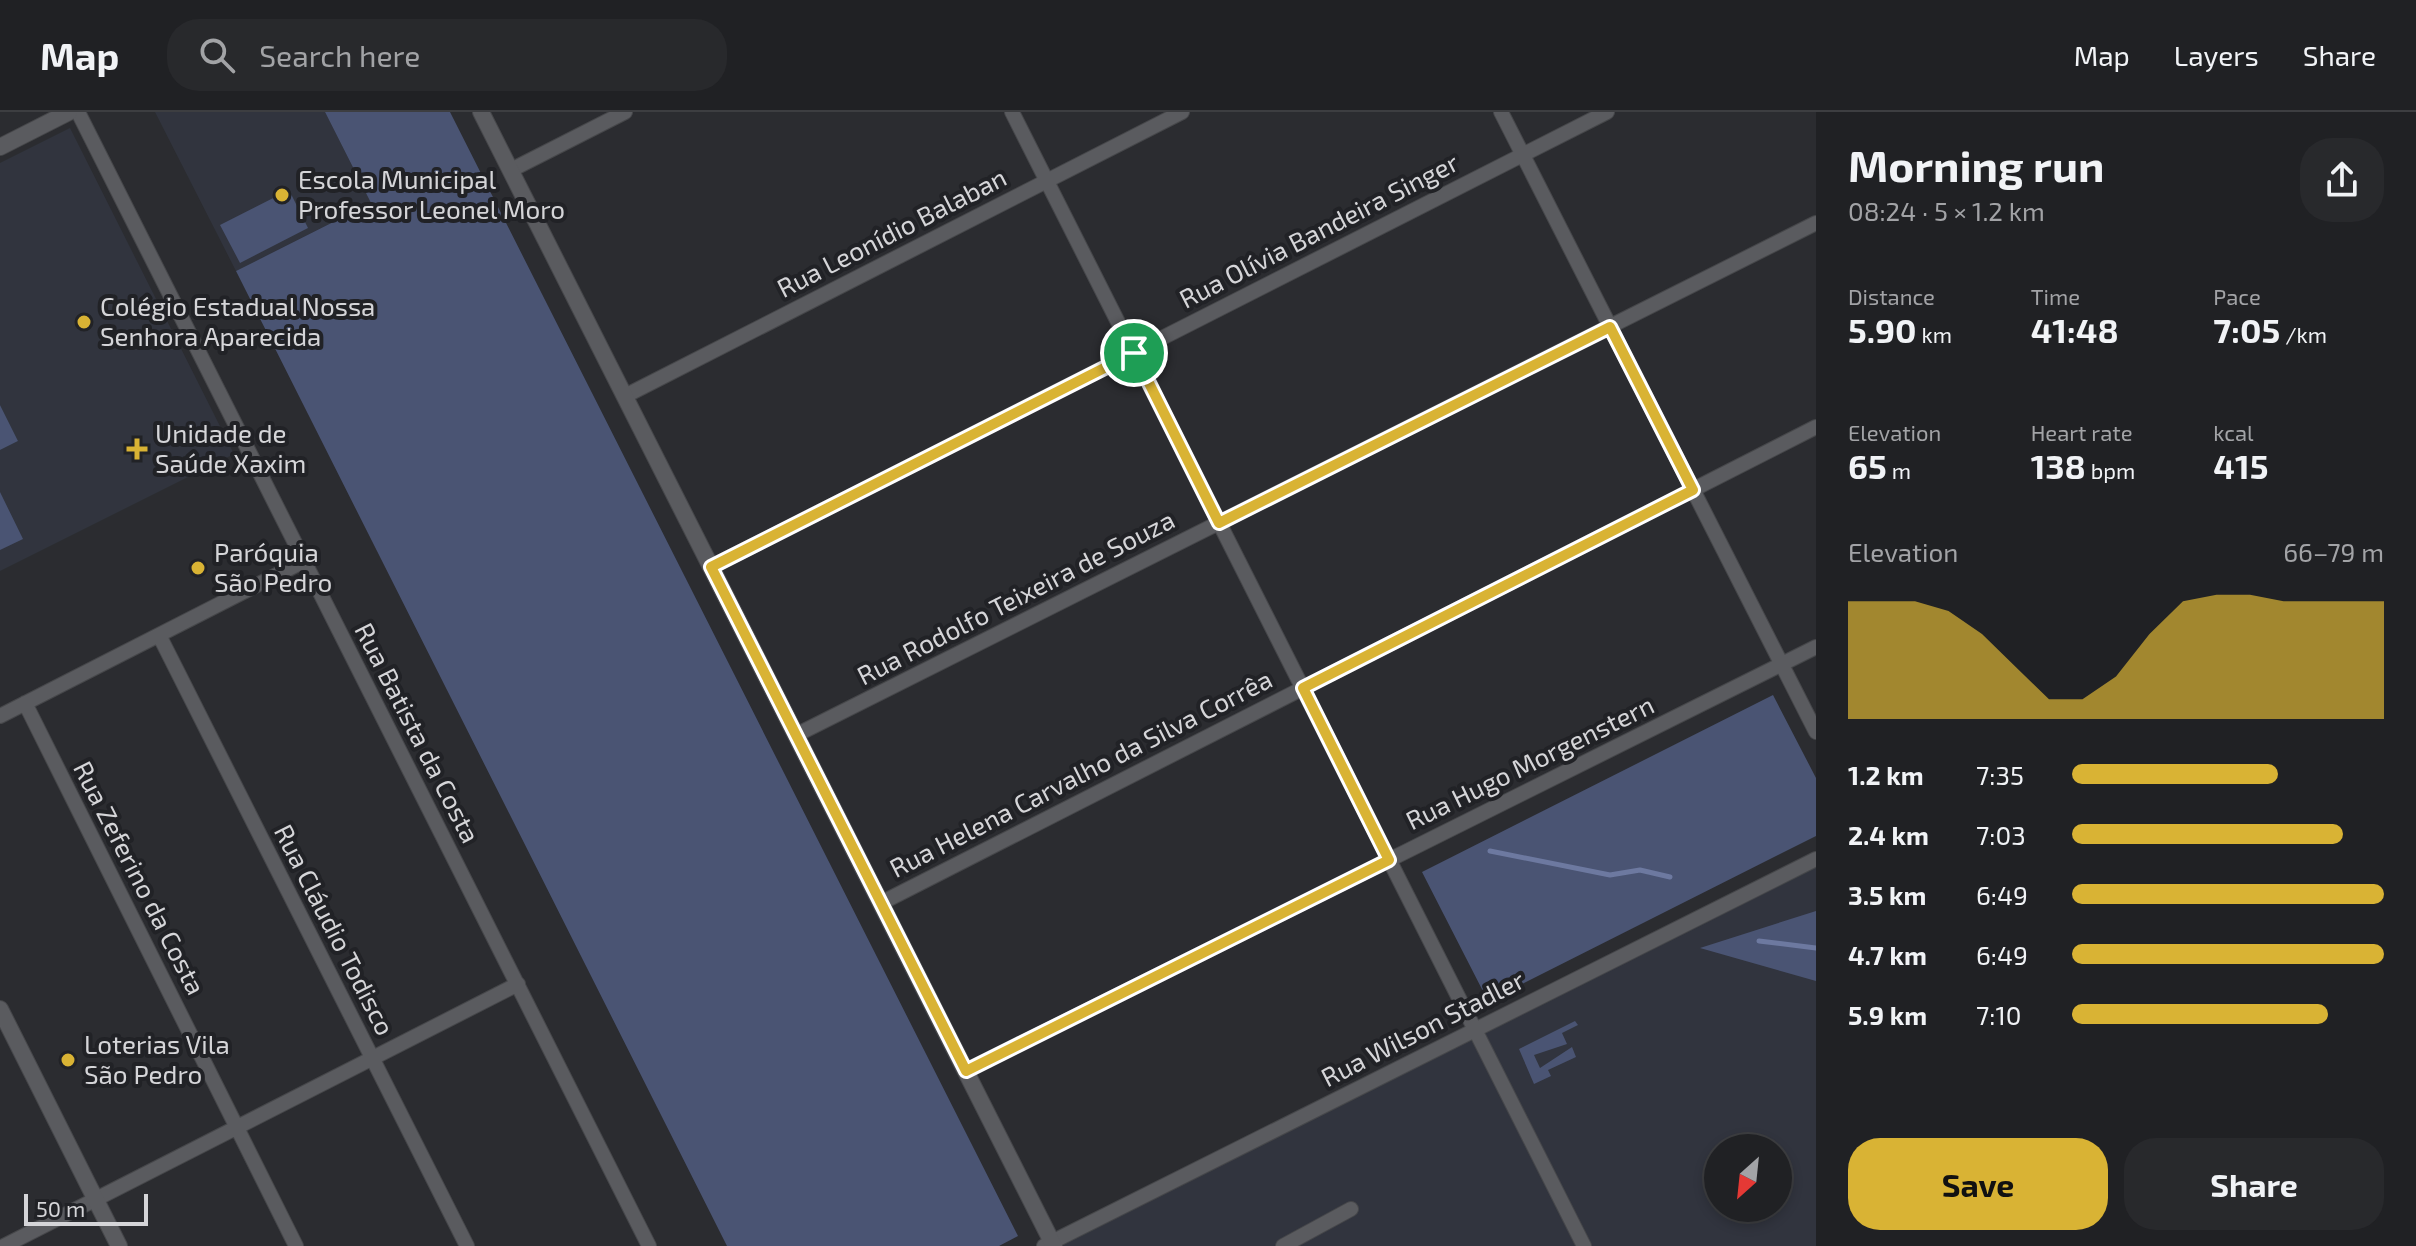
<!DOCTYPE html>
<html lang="en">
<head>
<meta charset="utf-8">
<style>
	body { margin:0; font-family:"Exo 2",sans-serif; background:#28292c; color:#f1f3f6; height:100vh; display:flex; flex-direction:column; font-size:30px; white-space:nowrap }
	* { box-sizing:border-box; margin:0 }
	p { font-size:26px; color:#a2a3a6 }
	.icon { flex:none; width:44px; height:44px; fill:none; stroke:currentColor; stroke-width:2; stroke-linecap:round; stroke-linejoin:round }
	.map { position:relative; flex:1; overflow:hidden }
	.sheet { display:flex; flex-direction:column; background:#202124; width:600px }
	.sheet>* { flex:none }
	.needle { width:52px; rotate:207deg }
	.buttons { position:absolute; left:1704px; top:1022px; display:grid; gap:16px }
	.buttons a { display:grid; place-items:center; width:88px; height:88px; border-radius:50%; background:#202124; box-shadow:0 4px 12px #0003,0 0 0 2px #3d3e41; font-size:40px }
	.scale { position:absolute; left:24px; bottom:20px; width:124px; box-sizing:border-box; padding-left:8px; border:4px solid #d5d5d8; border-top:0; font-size:22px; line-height:28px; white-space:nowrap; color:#d5d5d8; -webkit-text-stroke:6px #212226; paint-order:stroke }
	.pin { position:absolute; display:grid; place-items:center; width:68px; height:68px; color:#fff; margin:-34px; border:4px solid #fff; border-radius:50%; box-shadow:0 2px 8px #0007 }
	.round { display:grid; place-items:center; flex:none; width:84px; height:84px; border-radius:32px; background:#28292c }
	.overview { display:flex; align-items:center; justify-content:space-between; height:136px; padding:0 32px }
	h1 { font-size:44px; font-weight:700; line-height:60px }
	.stats { display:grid; grid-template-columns:repeat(3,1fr); gap:12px; height:136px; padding:8px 32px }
	.stats div { display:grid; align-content:center }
	.stats b { font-size:34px; font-weight:700 }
	.stats small { font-size:22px; font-weight:400 }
	.stats p { font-size:22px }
	.chart { height:224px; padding:16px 32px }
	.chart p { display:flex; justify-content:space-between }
	.chart svg { width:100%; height:144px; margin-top:8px; fill:#d9b334; opacity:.7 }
	.button { display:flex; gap:16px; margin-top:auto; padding:16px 32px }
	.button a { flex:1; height:92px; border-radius:32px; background:#d9b334; color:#111; font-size:32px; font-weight:700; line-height:92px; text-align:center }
	.button a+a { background:#28292c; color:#f1f3f6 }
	ul { padding:0 32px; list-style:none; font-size:26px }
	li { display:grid; grid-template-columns:128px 96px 1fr; align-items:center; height:60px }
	li i { height:20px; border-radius:10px; background:#d9b334 }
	header { display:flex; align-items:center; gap:48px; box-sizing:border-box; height:112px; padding:0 40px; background:#202124; border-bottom:2px solid #3d3e41 }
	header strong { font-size:38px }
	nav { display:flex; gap:44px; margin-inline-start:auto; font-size:28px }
	.search { width:560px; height:72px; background:#28292c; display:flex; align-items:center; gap:20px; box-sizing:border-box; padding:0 28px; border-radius:32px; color:#a2a3a6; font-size:30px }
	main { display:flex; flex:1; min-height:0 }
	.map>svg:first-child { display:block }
	.built { fill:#31343e; fill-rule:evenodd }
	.green { fill:#4a5473 }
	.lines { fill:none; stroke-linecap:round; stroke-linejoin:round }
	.stream { stroke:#6d79a0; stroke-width:5 }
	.minor-casing { stroke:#46474a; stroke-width:16 }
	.tertiary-casing { stroke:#46474a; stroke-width:18 }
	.minor { stroke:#5a5b5f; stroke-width:14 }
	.tertiary { stroke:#5a5b5f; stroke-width:16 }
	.route-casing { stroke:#fff; stroke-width:16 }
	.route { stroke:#d9b334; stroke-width:10 }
	.poi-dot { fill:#d9b334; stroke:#212226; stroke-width:3 }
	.labels { text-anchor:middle; stroke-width:8; stroke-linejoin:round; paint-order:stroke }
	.poi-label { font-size:26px; fill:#d5d5d8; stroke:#212226; text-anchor:start }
	.street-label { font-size:26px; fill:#d5d5d8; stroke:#212226 }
</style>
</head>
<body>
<header>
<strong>Map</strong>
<div class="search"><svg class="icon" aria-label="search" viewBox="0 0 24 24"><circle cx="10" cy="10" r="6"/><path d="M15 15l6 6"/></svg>Search here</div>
<nav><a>Map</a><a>Layers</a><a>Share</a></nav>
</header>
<main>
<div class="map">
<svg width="1816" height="1134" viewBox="0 0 1816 1134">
	<rect width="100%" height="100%" fill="#2b2c30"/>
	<path class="built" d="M155,0H325L371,91L236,159Z
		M70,16L234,342L0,459V338L18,329L0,293V51Z
		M1816,747V1134H1054ZM1718,1036H1778V1096H1718Z"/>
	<path class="green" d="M325,0H450L1018,1124L999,1134H727L236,159L371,91Z
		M289,78L308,116L240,151L220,113Z
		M0,293L18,329L0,338Z
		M0,380L23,427L0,438Z
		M1773,583L1816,666V724L1488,889L1422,760Z
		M1816,799V869L1700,836Z
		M1575,909L1578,913L1562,921L1567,932L1534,943L1540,956L1572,935L1576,945L1548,958L1551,964L1534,972L1519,937Z"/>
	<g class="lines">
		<path class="stream" d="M1490,739L1610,763L1640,758L1670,765
			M1759,829L1816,836"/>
		<g class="minor-casing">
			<path id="minor" d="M78,0L649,1134
				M1012,0L1584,1134
				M1501,0L1816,620
				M511,58L625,0
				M625,284L1182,0
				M711,455L1607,0
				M159,523L467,1134
				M25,591L296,1134
				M0,604L304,449
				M796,623L1816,111
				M881,791L1816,315
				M966,959L1816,535
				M4,1134L518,872
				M1044,1134L1816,747
				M1283,1134L1351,1097"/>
		</g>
		<g class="tertiary-casing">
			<path id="tertiary" d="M481,0L1054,1134
				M0,35L69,0
				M0,897L119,1134"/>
		</g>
		<use href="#minor" class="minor"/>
		<use href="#tertiary" class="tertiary"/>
	</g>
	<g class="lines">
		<g class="route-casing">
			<path id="route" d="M1610,215L1693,378L1303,576L1389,748L966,959L711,455L1134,241L1219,411Z"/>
		</g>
		<use href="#route" class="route"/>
	</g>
	<g class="poi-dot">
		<circle cx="282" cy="83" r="8"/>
		<circle cx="84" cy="210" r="8"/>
		<path d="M133 325h8v8h8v8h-8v8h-8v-8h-8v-8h8z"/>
		<circle cx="198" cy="456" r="8"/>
		<circle cx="68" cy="948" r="8"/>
	</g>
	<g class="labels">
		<g class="poi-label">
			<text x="298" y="77">Escola Municipal<tspan x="298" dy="30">Professor Leonel Moro</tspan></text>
			<text x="100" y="204">Colégio Estadual Nossa<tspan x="100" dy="30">Senhora Aparecida</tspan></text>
			<text x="155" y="331">Unidade de<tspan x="155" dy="30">Saúde Xaxim</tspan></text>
			<text x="214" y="450">Paróquia<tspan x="214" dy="30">São Pedro</tspan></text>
			<text x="84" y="942">Loterias Vila<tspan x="84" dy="30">São Pedro</tspan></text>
		</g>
		<g class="street-label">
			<text transform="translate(1319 119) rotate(-27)" y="9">Rua Olívia Bandeira Singer</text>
			<text transform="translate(892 121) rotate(-27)" y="9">Rua Leonídio Balaban</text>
			<text transform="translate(1016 486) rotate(-27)" y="9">Rua Rodolfo Teixeira de Souza</text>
			<text transform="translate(417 621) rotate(63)" y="9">Rua Batista da Costa</text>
			<text transform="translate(1530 651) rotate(-26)" y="9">Rua Hugo Morgenstern</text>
			<text transform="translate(1081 662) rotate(-27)" y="9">Rua Helena Carvalho da Silva Corrêa</text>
			<text transform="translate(139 766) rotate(63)" y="9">Rua Zeferino da Costa</text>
			<text transform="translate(334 818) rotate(63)" y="9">Rua Cláudio Todisco</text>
			<text transform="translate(1423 917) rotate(-27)" y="9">Rua Wilson Stadler</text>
		</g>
	</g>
</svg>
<div class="buttons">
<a><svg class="needle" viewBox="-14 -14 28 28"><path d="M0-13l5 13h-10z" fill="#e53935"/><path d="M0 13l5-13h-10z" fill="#a2a3a6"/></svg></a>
</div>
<div class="scale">50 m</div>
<div class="pin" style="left:1134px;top:241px;background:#1e9e55"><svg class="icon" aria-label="arrive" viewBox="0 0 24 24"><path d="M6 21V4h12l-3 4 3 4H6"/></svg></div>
</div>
<section class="sheet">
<div class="overview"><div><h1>Morning run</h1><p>08:24 · 5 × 1.2 km</p></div><a class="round"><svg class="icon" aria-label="share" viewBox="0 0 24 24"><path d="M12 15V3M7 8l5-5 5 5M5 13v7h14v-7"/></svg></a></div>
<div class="stats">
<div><p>Distance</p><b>5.90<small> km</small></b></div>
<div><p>Time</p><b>41:48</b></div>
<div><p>Pace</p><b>7:05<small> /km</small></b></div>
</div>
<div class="stats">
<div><p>Elevation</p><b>65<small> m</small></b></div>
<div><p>Heart rate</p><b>138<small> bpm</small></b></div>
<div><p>kcal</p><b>415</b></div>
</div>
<div class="chart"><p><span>Elevation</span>66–79 m</p>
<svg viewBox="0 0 160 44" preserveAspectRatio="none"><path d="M0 44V8L10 8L20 8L30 11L40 18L50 28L60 38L70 38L80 31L90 18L100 8L110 6L120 6L130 8L140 8L150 8L160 8V44z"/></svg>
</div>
<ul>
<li><b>1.2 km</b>7:35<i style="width:66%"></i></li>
<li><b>2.4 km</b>7:03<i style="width:87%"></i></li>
<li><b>3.5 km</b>6:49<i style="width:100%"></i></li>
<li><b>4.7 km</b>6:49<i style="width:100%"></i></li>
<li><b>5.9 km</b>7:10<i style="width:82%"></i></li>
</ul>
<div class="button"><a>Save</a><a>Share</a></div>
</section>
</main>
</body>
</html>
